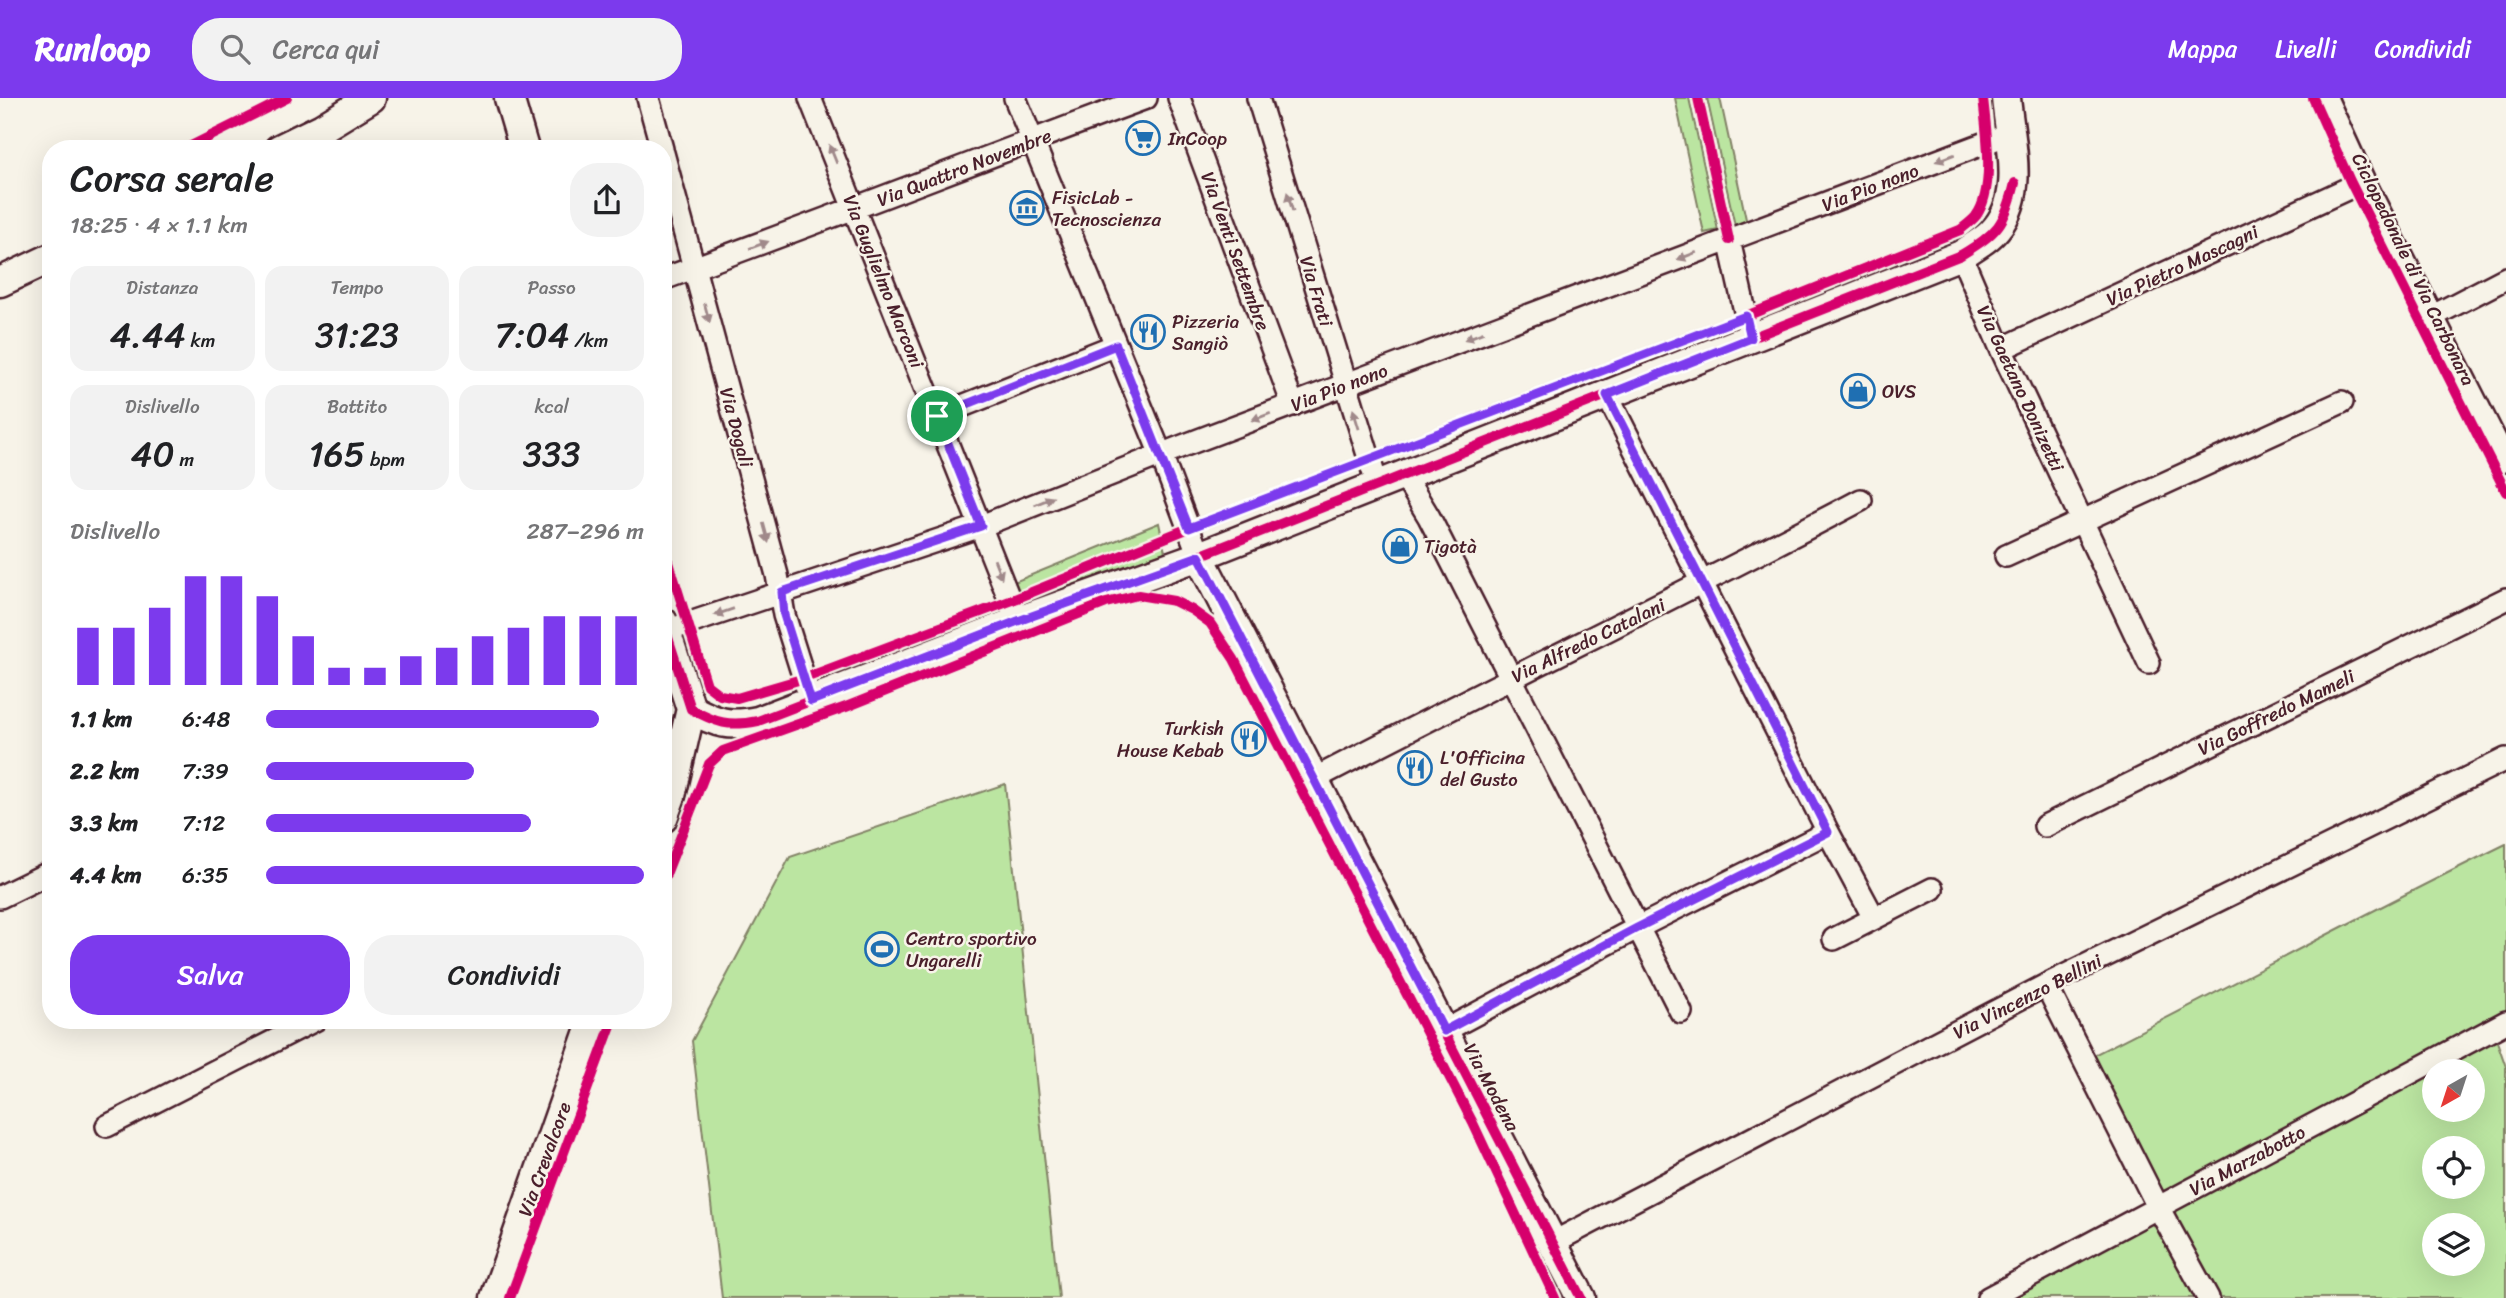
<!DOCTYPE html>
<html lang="it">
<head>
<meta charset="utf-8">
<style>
	body { margin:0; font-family:Sriracha,sans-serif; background:#f2f2f2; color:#202124; height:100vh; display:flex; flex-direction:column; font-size:26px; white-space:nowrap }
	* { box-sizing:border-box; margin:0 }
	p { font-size:23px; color:#757577 }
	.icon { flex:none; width:38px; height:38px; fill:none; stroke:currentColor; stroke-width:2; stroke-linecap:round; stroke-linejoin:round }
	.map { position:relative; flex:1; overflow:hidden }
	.details { position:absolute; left:42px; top:42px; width:630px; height:889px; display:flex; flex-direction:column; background:#fff; border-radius:28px; box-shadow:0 7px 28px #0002 }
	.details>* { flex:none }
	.needle { width:46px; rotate:219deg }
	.buttons { position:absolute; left:2422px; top:961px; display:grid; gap:14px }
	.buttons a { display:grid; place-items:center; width:63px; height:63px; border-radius:50%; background:#fff; box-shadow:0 7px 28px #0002; font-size:35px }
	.pin { position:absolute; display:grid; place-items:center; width:60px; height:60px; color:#fff; margin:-30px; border:4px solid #fff; border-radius:50%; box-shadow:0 2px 7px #0007 }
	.round { display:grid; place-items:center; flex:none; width:74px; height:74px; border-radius:28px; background:#f2f2f2 }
	.head { display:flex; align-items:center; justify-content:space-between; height:119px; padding:0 28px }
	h1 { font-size:38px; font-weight:600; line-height:52px }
	.stats { display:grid; grid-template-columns:repeat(3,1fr); gap:10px; height:119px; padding:7px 28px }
	.stats div { display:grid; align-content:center; border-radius:18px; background:#f2f2f2; text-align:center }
	.stats b { font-size:35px; font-weight:600 }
	.stats small { font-size:19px; font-weight:400 }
	.stats p { font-size:19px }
	.chart { height:196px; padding:14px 28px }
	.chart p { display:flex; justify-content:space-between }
	.chart svg { width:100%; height:126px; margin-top:7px; stroke:#7c3aed; stroke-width:6 }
	.cta { display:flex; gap:14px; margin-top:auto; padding:14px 28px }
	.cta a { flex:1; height:80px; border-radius:28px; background:#7c3aed; color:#fff; font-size:28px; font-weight:600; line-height:80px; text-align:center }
	.cta a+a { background:#f2f2f2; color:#202124 }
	ul { padding:0 28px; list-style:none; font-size:23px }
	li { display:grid; grid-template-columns:112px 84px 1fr; align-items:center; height:52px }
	li i { height:18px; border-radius:9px; background:#7c3aed }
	header { display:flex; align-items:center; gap:42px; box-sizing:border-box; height:98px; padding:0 35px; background:#7c3aed; color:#fff }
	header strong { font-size:33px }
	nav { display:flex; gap:38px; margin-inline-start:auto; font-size:24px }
	.search { width:490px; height:63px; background:#f2f2f2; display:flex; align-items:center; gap:18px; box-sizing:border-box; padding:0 24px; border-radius:28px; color:#757577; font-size:26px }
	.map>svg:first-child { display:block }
	.green { fill:#bbe5a1; stroke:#828266; stroke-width:2; fill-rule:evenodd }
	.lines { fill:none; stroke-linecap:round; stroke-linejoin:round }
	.street-casing { stroke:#4a1f2b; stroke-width:26 }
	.secondary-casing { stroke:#4a1f2b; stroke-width:33 }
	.street { stroke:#f7f3e8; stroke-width:21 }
	.secondary { stroke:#f7f3e8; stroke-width:28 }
	.cycleway-casing { stroke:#f7f3e8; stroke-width:15 }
	.cycleway { stroke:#d6006c; stroke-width:10 }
	.oneway { fill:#a0898a }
	.route-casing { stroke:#fff; stroke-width:14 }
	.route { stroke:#7c3aed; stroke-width:9 }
	.labels { text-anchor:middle; stroke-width:5; stroke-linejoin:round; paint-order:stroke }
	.poi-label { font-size:19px; fill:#4a1f2b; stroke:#f7f3e8; text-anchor:start }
	.street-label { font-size:19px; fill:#4a1f2b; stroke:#f7f3e8 }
</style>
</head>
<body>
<header>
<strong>Runloop</strong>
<div class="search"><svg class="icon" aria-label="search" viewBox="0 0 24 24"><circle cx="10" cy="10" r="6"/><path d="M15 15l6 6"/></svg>Cerca qui</div>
<nav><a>Mappa</a><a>Livelli</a><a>Condividi</a></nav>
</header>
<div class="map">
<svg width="2506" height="1200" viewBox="0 0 2506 1200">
	<rect width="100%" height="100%" fill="#f7f3e8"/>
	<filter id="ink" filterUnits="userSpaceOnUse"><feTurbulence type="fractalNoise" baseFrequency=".0143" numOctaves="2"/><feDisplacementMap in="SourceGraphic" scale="14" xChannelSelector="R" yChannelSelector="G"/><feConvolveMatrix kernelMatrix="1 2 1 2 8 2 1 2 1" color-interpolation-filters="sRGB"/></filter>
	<g filter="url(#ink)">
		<path class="green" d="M1675,0H1689L1718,132L1704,135Z
			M1707,0H1720L1747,126L1735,128Z
			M1159,425L1165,454L1024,508L1014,484Z
			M1005,686L1059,1200H722L692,943L790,759Z
			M2506,746V925L2493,932L2506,969V1200H1978L2162,1102L2086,961C2227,890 2365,815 2506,746ZM2434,973H2473V1012H2434ZM2434,1050H2473V1088H2434ZM2434,1127H2473V1166H2434Z"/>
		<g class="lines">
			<g class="street-casing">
				<path id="street" d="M648,0L662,51
					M810,0L1018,523
					M1015,0L1161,357L1199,458
					M1179,0L1293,307
					M1258,0L1377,386
					M2326,0L2364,83L2506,363
					M663,55L777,477L784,517L811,603
					M1729,142L1751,240
					M1961,157L2001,251L2149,565
					M663,181C825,123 985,59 1146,0
					M2431,219L2506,180
					M2001,251L2364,83
					M1607,297L1828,734L1874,820
					M937,318L1116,247
					M1403,376L1429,419L1681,914
					M2006,458L2342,304
					M666,533L981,428L1180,349L2009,36
					M1314,681C1496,586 1680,498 1861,402
					M2045,728L2506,501
					M0,799L51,774
					M1834,841L1932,791
					M2046,887L2158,1109L2208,1200
					M1444,933L1637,830L1828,734
					M107,1028L315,922
					M1552,1145L2046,887L2506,661
					M1988,1200L2506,924"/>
			</g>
			<g class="secondary-casing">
				<path id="secondary" d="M509,0L524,51
					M279,51L322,30L371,0
					M0,184L51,160
					M1199,458L1581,1200
					M663,524L691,611C716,625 729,629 758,623L1018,523L1199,458L1961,157C1971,150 1983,144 1992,135C2027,100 2010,44 2006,0
					M663,720L671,698L691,611
					M495,1200L593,922"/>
			</g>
			<use href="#street" class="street"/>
			<use href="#secondary" class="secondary"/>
			<g class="cycleway-casing">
				<path id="cycleway" d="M1698,0L1729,142
					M2313,0L2350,83L2506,394
					M185,51L287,0
					M663,445L707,587L720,597L737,600L805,580L1010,503L1189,430L1746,218L1960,132C1965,128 1972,123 1976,118C1996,90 1986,32 1983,0
					M1199,458L1581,1200
					M663,524L691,611C716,625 729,629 758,623L1018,523L1199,458L1961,157C1997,135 2005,127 2015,85
					M663,784L709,666L723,653L846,609L1106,505L1138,497L1174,503L1192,512L1210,525L1234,561L1473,1025L1555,1200
					M510,1200L613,922"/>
			</g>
			<use href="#cycleway" class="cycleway"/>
		</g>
		<defs><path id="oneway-solid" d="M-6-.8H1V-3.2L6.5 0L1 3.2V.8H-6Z" transform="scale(1.75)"/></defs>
		<g class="oneway">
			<use href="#oneway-solid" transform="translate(833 56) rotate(-112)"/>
			<use href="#oneway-solid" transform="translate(1945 60) rotate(159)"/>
			<use href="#oneway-solid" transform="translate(1290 104) rotate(-107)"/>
			<use href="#oneway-solid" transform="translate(759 147) rotate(-20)"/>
			<use href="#oneway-solid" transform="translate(1687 158) rotate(159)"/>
			<use href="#oneway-solid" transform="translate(707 215) rotate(75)"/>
			<use href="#oneway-solid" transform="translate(1474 238) rotate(159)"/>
			<use href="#oneway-solid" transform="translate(1261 319) rotate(159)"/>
			<use href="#oneway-solid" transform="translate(1356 321) rotate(-107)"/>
			<use href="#oneway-solid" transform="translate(1044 403) rotate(-22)"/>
			<use href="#oneway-solid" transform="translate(766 435) rotate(75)"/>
			<use href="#oneway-solid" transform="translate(998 471) rotate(68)"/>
			<use href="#oneway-solid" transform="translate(724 514) rotate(161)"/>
		</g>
	</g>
	<g class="lines" filter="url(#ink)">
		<g class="route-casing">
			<path id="route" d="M1746,218L1751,240L1607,297L1828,734L1637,830L1444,933L1199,458L1018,523L811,603L784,517L782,494L981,428L937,318L1116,247L1189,430Z"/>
		</g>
		<use href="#route" class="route"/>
	</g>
	<defs>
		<g id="supermarket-ring" transform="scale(1.75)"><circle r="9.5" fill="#f7f3e8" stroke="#1f6fb2" stroke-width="1.5"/><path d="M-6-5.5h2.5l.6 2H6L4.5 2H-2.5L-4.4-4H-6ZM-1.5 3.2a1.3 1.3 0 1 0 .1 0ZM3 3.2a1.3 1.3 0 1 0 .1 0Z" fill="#1f6fb2"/></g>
		<g id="museum-ring" transform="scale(1.75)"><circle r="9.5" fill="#f7f3e8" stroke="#1f6fb2" stroke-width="1.5"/><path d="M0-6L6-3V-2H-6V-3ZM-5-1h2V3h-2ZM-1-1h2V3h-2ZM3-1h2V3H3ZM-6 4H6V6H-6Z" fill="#1f6fb2"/></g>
		<g id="restaurant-ring" transform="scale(1.75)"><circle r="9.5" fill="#f7f3e8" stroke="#1f6fb2" stroke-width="1.5"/><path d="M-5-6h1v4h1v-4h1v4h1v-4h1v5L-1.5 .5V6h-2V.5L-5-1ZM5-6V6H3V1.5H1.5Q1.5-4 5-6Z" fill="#1f6fb2"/></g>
		<g id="shop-ring" transform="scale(1.75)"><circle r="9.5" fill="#f7f3e8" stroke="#1f6fb2" stroke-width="1.5"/><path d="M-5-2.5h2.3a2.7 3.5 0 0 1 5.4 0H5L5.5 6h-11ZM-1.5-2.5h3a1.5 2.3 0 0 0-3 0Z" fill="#1f6fb2"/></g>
		<g id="stadium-ring" transform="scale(1.75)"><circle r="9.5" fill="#f7f3e8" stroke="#1f6fb2" stroke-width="1.5"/><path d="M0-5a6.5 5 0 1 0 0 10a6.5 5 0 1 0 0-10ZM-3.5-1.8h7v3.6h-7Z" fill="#1f6fb2"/></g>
	</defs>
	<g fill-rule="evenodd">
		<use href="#supermarket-ring" x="1143" y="40"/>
		<use href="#museum-ring" x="1027" y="110"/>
		<use href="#restaurant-ring" x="1148" y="234"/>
		<use href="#shop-ring" x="1858" y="293"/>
		<use href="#shop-ring" x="1400" y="448"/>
		<use href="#restaurant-ring" x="1249" y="641"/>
		<use href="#restaurant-ring" x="1415" y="670"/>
		<use href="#stadium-ring" x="882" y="851"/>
	</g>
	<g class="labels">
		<g class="poi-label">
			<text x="1168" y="47">InCoop</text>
			<text x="1052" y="106">FisicLab -<tspan x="1052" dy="22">Tecnoscienza</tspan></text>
			<text x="1172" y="230">Pizzeria<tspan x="1172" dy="22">Sangiò</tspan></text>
			<text x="1882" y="300">OVS</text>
			<text x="1424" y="455">Tigotà</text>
			<text x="1224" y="637" text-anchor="end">Turkish<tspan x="1224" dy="22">House Kebab</tspan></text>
			<text x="1440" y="666">L'Officina<tspan x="1440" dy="22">del Gusto</tspan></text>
			<text x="906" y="847">Centro sportivo<tspan x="906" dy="22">Ungarelli</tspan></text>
		</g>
		<g class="street-label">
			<text transform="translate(964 69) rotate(-21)" y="7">Via Quattro Novembre</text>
			<text transform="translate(1870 89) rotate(-21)" y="7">Via Pio nono</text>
			<text transform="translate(1236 153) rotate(70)" y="7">Via Venti Settembre</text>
			<text transform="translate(2182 167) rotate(-25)" y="7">Via Pietro Mascagni</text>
			<text transform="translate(2414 171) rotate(64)" y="7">Ciclopedonale di Via Carbonara</text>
			<text transform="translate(884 183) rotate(68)" y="7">Via Guglielmo Marconi</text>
			<text transform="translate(1317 193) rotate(73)" y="7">Via Frati</text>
			<text transform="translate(1339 289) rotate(-21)" y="7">Via Pio nono</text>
			<text transform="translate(2021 290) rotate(65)" y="7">Via Gaetano Donizetti</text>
			<text transform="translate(737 329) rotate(75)" y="7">Via Dogali</text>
			<text transform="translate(1588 542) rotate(-26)" y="7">Via Alfredo Catalani</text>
			<text transform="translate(2276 614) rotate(-26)" y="7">Via Goffredo Mameli</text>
			<text transform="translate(2027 898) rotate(-27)" y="7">Via Vincenzo Bellini</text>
			<text transform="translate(1492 989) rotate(62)" y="7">Via Modena</text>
			<text transform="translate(544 1061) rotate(-70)" y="7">Via Crevalcore</text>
			<text transform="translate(2247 1062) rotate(-28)" y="7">Via Marzabotto</text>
		</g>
	</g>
</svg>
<div class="buttons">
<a><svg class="needle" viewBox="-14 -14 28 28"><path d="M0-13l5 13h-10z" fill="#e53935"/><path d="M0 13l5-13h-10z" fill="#757577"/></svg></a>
<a><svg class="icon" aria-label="locate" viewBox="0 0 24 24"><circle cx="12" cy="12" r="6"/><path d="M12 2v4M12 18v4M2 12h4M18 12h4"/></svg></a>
<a><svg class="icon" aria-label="layers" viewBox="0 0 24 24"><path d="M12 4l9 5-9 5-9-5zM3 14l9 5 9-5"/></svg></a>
</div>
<div class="pin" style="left:937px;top:318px;background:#1e9e55"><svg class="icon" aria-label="arrive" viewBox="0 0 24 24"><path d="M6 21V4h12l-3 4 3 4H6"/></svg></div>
<section class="details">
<div class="head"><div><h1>Corsa serale</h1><p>18:25 · 4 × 1.1 km</p></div><a class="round"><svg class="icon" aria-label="share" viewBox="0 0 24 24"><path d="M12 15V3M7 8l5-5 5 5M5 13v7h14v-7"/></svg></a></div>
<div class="stats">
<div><p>Distanza</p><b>4.44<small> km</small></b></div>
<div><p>Tempo</p><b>31:23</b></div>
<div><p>Passo</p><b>7:04<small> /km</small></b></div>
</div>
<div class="stats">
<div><p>Dislivello</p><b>40<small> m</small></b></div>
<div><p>Battito</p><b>165<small> bpm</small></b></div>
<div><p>kcal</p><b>333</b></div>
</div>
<div class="chart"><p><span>Dislivello</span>287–296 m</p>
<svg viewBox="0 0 160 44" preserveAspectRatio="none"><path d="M5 44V24M15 44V24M25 44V17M35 44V6M45 44V6M55 44V13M65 44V27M75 44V38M85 44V38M95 44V34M105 44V31M115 44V27M125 44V24M135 44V20M145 44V20M155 44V20"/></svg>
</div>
<ul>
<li><b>1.1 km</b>6:48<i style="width:88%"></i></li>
<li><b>2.2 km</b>7:39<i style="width:55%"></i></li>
<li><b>3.3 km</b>7:12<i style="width:70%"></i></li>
<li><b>4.4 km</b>6:35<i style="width:100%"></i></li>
</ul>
<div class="cta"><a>Salva</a><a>Condividi</a></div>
</section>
</div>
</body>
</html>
